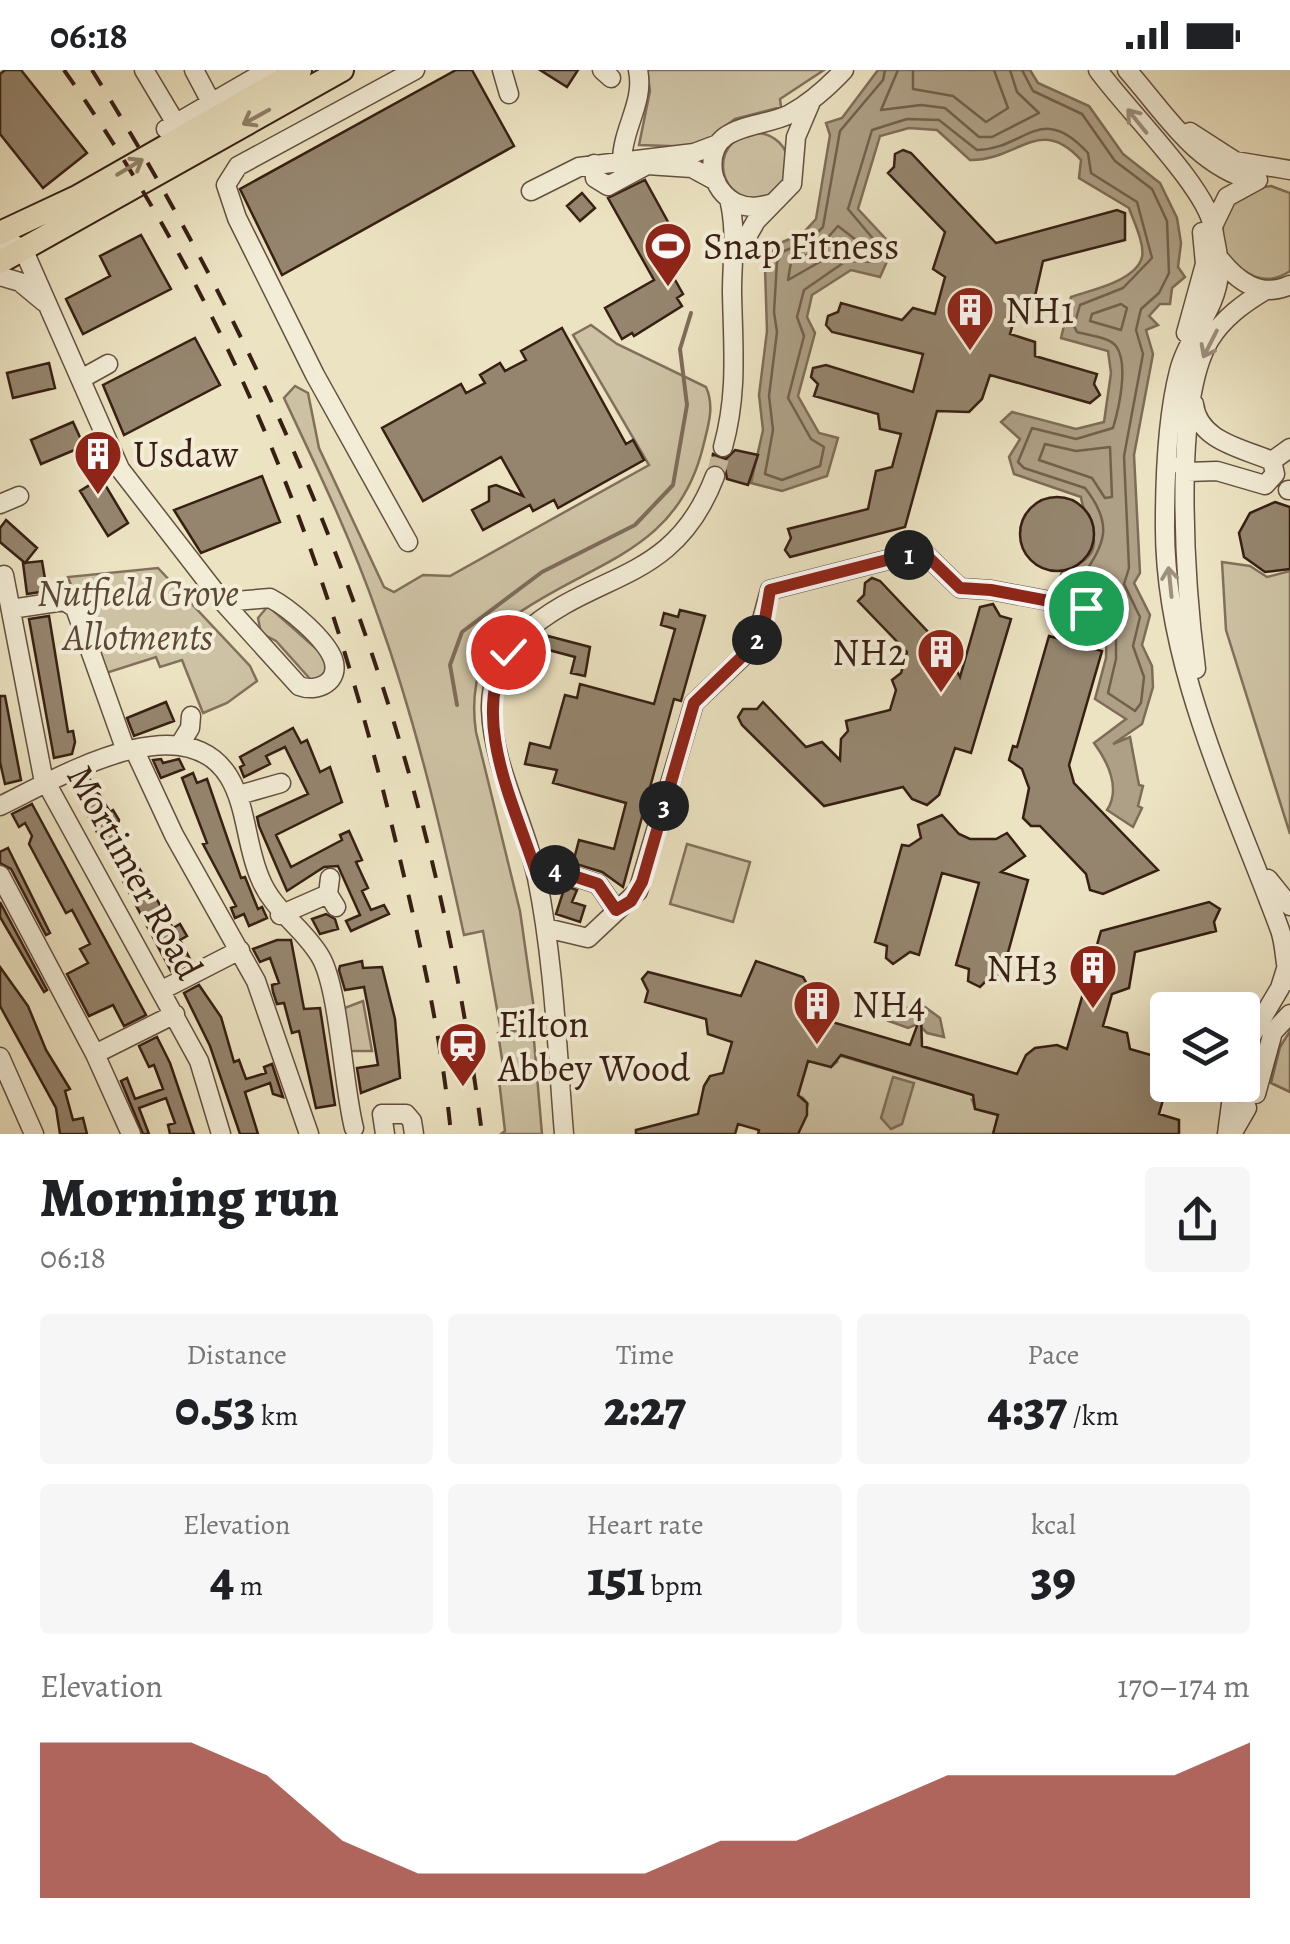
<!DOCTYPE html>
<html lang="en">
<head>
<meta charset="utf-8">
<style>
	body { margin:0; font-family:Alegreya,serif; background:#f6f6f6; color:#202124; height:100vh; display:flex; flex-direction:column; font-size:38px; white-space:nowrap }
	* { box-sizing:border-box; margin:0 }
	p { font-size:32px; color:#757577 }
	.icon { flex:none; width:55px; height:55px; fill:none; stroke:currentColor; stroke-width:2; stroke-linecap:round; stroke-linejoin:round }
	.map { position:relative; height:1064px; overflow:hidden }
	.panel { display:flex; flex-direction:column; background:#fff; flex:1 }
	.panel>* { flex:none }
	.fabs { position:absolute; left:1150px; top:922px; display:grid; gap:20px }
	.fabs a { display:grid; place-items:center; width:110px; height:110px; border-radius:10px; background:#fff; box-shadow:0 10px 40px #0002; font-size:50px }
	.pin { position:absolute; display:grid; place-items:center; width:85px; height:85px; color:#fff; margin:-42px; border:5px solid #fff; border-radius:50%; box-shadow:0 2px 10px #0007 }
	.km { position:absolute; width:50px; height:50px; margin:-25px; border-radius:50%; background:#222; color:#fff; font-size:28px; line-height:50px; text-align:center }
	.round { display:grid; place-items:center; flex:none; width:105px; height:105px; border-radius:10px; background:#f6f6f6 }
	.headline { display:flex; align-items:center; justify-content:space-between; height:170px; padding:0 40px }
	h1 { font-size:55px; font-weight:800; line-height:75px }
	.stats { display:grid; grid-template-columns:repeat(3,1fr); gap:15px; height:170px; padding:10px 40px }
	.stats div { display:grid; align-content:center; border-radius:10px; background:#f6f6f6; text-align:center }
	.stats b { font-size:50px; font-weight:800 }
	.stats small { font-size:28px; font-weight:400 }
	.stats p { font-size:28px }
	.chart { height:280px; padding:20px 40px }
	.chart p { display:flex; justify-content:space-between }
	.chart svg { width:100%; height:180px; margin-top:10px; fill:#8f2418; opacity:.7 }
	.status { display:flex; justify-content:space-between; align-items:center; height:70px; padding:0 50px; background:#fff; direction:ltr }
	.status svg { height:28px; fill:currentColor }
	.map>svg:first-child { display:block }
	.green { fill:#cdc2a4; stroke:#82705c; stroke-width:2.5 }
	.water { fill:#aea086; stroke:#7e6c58; stroke-width:2.5 }
	.lines { fill:none; stroke-linecap:round; stroke-linejoin:round }
	.shore { stroke:#72604c; stroke-width:2.5 }
	.stream { stroke:#7e6c58; stroke-width:4 }
	.building { fill:#95856e; stroke:#371f13; stroke-width:2.5 }
	.minor-tunnel { stroke:#c8bc9f; stroke-width:18; stroke-dasharray:18 9; stroke-linecap:butt }
	.minor-casing { stroke:#64503f; stroke-width:21 }
	.major-casing { stroke:#371f13; stroke-width:26 }
	.minor { stroke:#f3edd7; stroke-width:18 }
	.major { stroke:#ece3c2; stroke-width:22 }
	.rail { stroke:#371f13; stroke-width:4; stroke-dasharray:18 18; stroke-linecap:butt }
	.oneway { stroke:#92816a }
	.oneway2 { stroke:#9e907f }
	.route-casing { stroke:#fff; stroke-width:20 }
	.route { stroke:#8f2418; stroke-width:12 }
	.labels { text-anchor:middle; stroke-width:8; stroke-linejoin:round; paint-order:stroke }
	.poi-label { font-size:38px; fill:#371f13; stroke:#f3edd7; text-anchor:start }
	.park-label { font-size:38px; font-style:italic; fill:#5c4837; stroke:#f3edd7 }
	.street-label { font-size:38px; fill:#371f13; stroke:#f3edd7 }
</style>
</head>
<body>
<div class="status"><b>06:18</b><svg viewBox="0 0 49 12"><path d="M0 12V9h3v3zM5 12V6h3v6zM10 12V3h3v9zM15 12V0h3v12zM26 1h20v11H26zM47 4h2v5h-2z"/></svg></div>
<div class="map">
<svg width="1290" height="1064" viewBox="0 0 1290 1064">
	<rect width="100%" height="100%" fill="#ece3c2"/>
	<filter id="stains"><feTurbulence type="fractalNoise" baseFrequency=".002" numOctaves="4"/><feColorMatrix values="0 0 0 0 .2 0 0 0 0 .09 0 0 0 0 .02 0 0 0 .5 -.17"/></filter>
	<radialGradient id="worn" r=".72"><stop offset=".6" stop-color="#630" stop-opacity="0"/><stop offset="1" stop-color="#630" stop-opacity=".3"/></radialGradient>
	<path class="green" d="M647,0H824L780,29L781,37L735,49L699,77L639,75L650,21Z
		M723 96a33 33 0 1 1 66 0a33 33 0 1 1-66 0Z
		M1271,116L1290,123V201C1264,219 1245,203 1225,186C1219,143 1223,122 1271,116Z
		M591,255L617,274L706,317C715,337 708,356 703,377C677,482 595,490 517,544C481,576 469,615 476,662L520,841L535,946L529,953L500,956L483,861L464,865C441,758 415,649 378,546C352,471 318,400 284,328L295,316L308,323L319,378L384,517L394,522L423,505L450,506L649,395L573,265Z
		M1222,492L1250,496L1267,507L1290,501V764L1226,560Z
		M158,498L250,596L257,611L227,633L203,643L182,590L160,597L156,587L103,604L68,507Z
		M268,536L329,590L325,608L311,610L276,571L261,563L258,548Z
		M687,774L750,792L733,852L670,834Z
		M363,931L372,981H349L342,939Z
		M533,959L542,1064H501L505,1061L499,1010L505,1009L498,963Z
		M1290,961V1022L1271,1013L1280,977Z
		M831,983L980,1027L979,1031L972,1030L975,1038L999,1043L993,1064H798L808,1034L803,1028L801,1035L796,1033L809,988L831,997L837,992L829,989Z"/>
	<path class="water" d="M878,0H1030L1038,13L1089,36L1123,84L1160,113L1177,148L1181,173L1178,197L1185,207L1172,218L1170,234H1160L1149,246L1158,255L1146,260L1153,284L1134,385L1140,503L1134,513L1150,545L1142,575L1152,596L1153,617L1142,654L1113,674L1130,667L1139,715L1143,716L1138,736L1142,738L1133,757L1107,740C1121,719 1108,692 1094,673L1126,649L1095,629L1106,588L1107,552L1095,543L1094,525L1064,515L1060,509L1062,501C1118,483 1084,455 1081,427L1014,404L1009,387L1020,369L1001,352L1012,342L1076,359L1104,352L1111,303L1108,281L1061,268L1071,227C1091,220 1136,211 1142,187C1145,174 1133,150 1129,138L1079,108L1081,90C1039,44 1018,91 970,90L937,60L909,58L880,66L858,139L897,181L890,185L880,207L851,200L812,225L807,247L815,263L798,326L819,363L838,368L827,406L782,421L751,413L763,360L759,325L767,261L765,198L776,175L803,163L816,149L830,65L826,53L842,48Z
		M925,937L940,948L944,967L927,963L918,954L908,958L889,951L906,938Z
		M893,1007L914,1013L902,1054L891,1059L881,1048Z"/>
	<g class="lines">
		<path class="shore" d="M885,0L883,10L840,61L823,157L808,172L784,181L777,192L774,242L777,262L769,326L773,360L765,404L782,410L820,396L824,377L811,369L788,328L804,266L797,247L804,220L846,191L877,192L880,177L848,139L872,60L907,49L939,50L977,80C1026,79 1040,31 1088,83L1091,103L1137,132L1152,188L1123,218L1080,235L1074,256L1077,262C1087,265 1109,267 1116,276C1129,294 1119,338 1113,358L1076,369L1032,358L1018,392L1024,398L1085,418C1114,455 1105,473 1082,507L1102,519L1116,549V589L1108,623L1135,641L1141,633L1144,607L1133,576L1140,547L1124,514L1129,498L1124,386L1143,284L1136,260L1141,239L1159,223L1169,203L1167,151L1152,119L1115,91L1082,44L1033,21L1022,0
			M898,0L881,40L921,35L945,38L979,67H992L1039,43L1017,22L1010,0
			M913,0V19L953,26L986,52L1008,38L994,0
			M838,156L856,170V176L839,181L788,210L791,192L816,181Z
			M1121,234L1127,238L1121,260L1090,251L1092,244Z
			M1045,374L1076,381L1110,377L1112,427L1105,428L1092,408L1039,390Z"/>
		<path class="stream" d="M457,635L450,595L462,562L542,502L635,455L673,415L687,335L680,279L691,243"/>
	</g>
	<path class="building" d="M5,0H21L87,83L43,118L0,64V4Z
		M456,0H472L514,76L282,205L240,119Z
		M540,0H578L567,17Z
		M903,80L911,83L996,173L1117,140L1125,143V170L1043,191L1035,226L1020,230L1010,264L1035,272V286L1097,304L1094,314L1100,325L1090,333L990,305L982,329L969,342L937,341L905,457L790,487L785,480L791,468L788,459L868,439L876,401L892,397L901,364L880,359L878,344L814,326L818,314L811,307L813,298L826,295L913,322L923,284L832,262L826,255L828,246L838,242L841,233L902,250L913,238L935,244L945,207L933,199L945,162L888,103L894,97L895,84Z
		M645,110L684,181L665,192L683,224L677,228L682,236L634,266L632,263L622,269L605,238L654,210L608,128Z
		M582,123L595,138L580,151L567,136Z
		M141,165L171,219L83,264L66,229L110,206L100,186Z
		M562,258L626,374L633,370L644,390L558,438L554,430L533,441L530,435L483,460L472,440L489,431V417L496,415L523,426L501,387L423,431L382,358L461,314L466,323L485,313L480,305L500,293L505,301L526,290L521,281Z
		M195,268L220,315L124,365L103,315Z
		M49,293L55,318L13,328L7,303Z
		M73,352L84,376L41,394L31,370Z
		M735,380L758,385L748,415L727,409L725,398L711,395L713,384L726,389Z
		M262,406L280,452L201,483L174,440Z
		M101,408L128,453L108,466L80,421Z
		M1020 464a37 37 0 1 1 74 0a37 37 0 1 1-74 0Z
		M1275,432L1290,437V499L1265,502L1244,487L1239,463L1250,443Z
		M6,450L37,478L25,493L0,472V458Z
		M42,491L47,521L27,524L23,493Z
		M872,508L880,511L948,583L960,607L980,537L993,534L1000,546L1011,549L971,683L955,678L939,725L927,735L912,729L903,717L824,736L742,655L738,647L743,639H757L763,632L806,677L822,672L840,690L841,669L848,661L846,651L890,640L896,620L892,610L901,603L907,582L858,531L864,525L865,513Z
		M680,540L705,546L681,631L674,629L623,817L602,802L573,793L579,770L614,779L626,733L553,713L557,700L525,694L530,673L550,678L565,625L577,628L580,614L654,634L675,559L661,555L664,543L678,547Z
		M49,546L68,662L73,661L75,672L72,684L54,688L29,549Z
		M548,566L590,577L585,606L571,603L575,587L545,579Z
		M1049,566L1102,581L1069,695L1074,713L1158,800L1103,824L1090,820L1086,804L1040,756H1031L1023,748L1029,718L1022,699L1009,690L1013,676L1017,677Z
		M0,626H5L21,710L5,714L0,692Z
		M166,632L174,651L134,666L127,648Z
		M293,658L301,673L307,670L320,702L330,697L342,732L276,765L291,797L342,770L340,765L349,761L362,790L356,792L368,818L362,821L371,840L384,835L389,844L351,861L346,851L360,845L338,796L324,797L287,821L259,756L257,747L308,724L285,677L266,686L270,694L244,707L240,697L244,695L240,687Z
		M161,689L163,693L179,689L184,699L161,708L153,690Z
		M193,703L197,713L207,709L241,808L245,807L258,839L262,837L267,848L249,856L244,844L235,848L231,838L236,836L203,774L207,773L182,708Z
		M89,708L110,742L113,740L119,750L117,759L173,858L180,854L187,866L180,870L191,891L171,901L75,721L73,716Z
		M32,734L146,945L124,956L113,935L89,946L67,904L88,893L80,879L90,874L72,840L66,843L29,774L32,766L25,753L19,757L12,744Z
		M942,745L959,764L970,769H996L1007,763L1025,786L1001,802L1028,810L1001,908L992,905L980,917L968,911L969,899L956,895L979,813L942,803L919,885L910,882L893,894L886,888L887,876L875,872L902,775L909,776L921,768L918,755Z
		M8,778L50,863L46,865L11,799L0,793V782Z
		M565,816L577,820L572,832L585,836L580,852L556,844Z
		M0,832L47,920L44,922L0,847Z
		M1209,832L1220,839L1214,852L1216,861L1135,882L1129,918L1112,924L1103,956L1127,963L1130,979L1168,990L1167,1015H1199L1183,1026L1167,1016L1159,1044L1179,1050V1064H993L998,1045L975,1039L973,1025L841,985L831,997L808,991L798,1025L807,1033V1045L798,1064H758L759,1060L738,1054L735,1064H636V1060L698,1044L704,1016L710,1006L723,1003L732,972L708,964L706,949L645,932L648,921L642,909L648,902L741,926L756,891L803,907L814,926L812,946L910,975L921,945L922,976L1017,1004L1026,985L1035,978L1057,975L1067,979L1101,861Z
		M326,844L335,849L338,859L320,864L312,849Z
		M277,870H291L304,939L320,938L335,1035L316,1038L299,961L292,963L284,933L277,934L273,922L272,915L279,913L270,888L260,892L253,879Z
		M362,891L363,898L382,897L395,949L400,1008L361,1023L357,998L378,995L369,942L364,917L345,920L339,900L340,896Z
		M0,897L28,936L46,980L70,1019L65,1021L73,1050L83,1048L87,1064H60L56,1038L0,936Z
		M199,915L221,947L234,992L239,990L246,1009L266,1003L264,997L272,994L283,1027L273,1024L270,1013L245,1022L258,1064H240L210,976L184,923Z
		M157,967L170,993L194,1064H170L168,1055L175,1053L166,1028L139,1038L149,1064H143L121,1011L127,1008L135,1029L163,1019L154,995L149,997L139,976Z"/>
	<g class="lines">
		<path class="minor-tunnel" d="M715,406L723,377"/>
		<g class="minor-casing">
			<path id="minor" d="M144,0L175,52
				M194,0L211,32
				M502,0L509,24
				M602,0L611,8
				M1098,0C1125,38 1208,119 1213,158C1215,173 1220,188 1219,203C1217,239 1188,266 1179,301C1167,348 1165,403 1165,452C1163,593 1232,730 1280,860C1286,877 1284,895 1290,911
				M1127,0C1166,44 1194,94 1253,111
				M166,59L268,0
				M1190,62L1235,91L1290,100
				M622,91C622,59 645,32 638,0
				M594,94L595,108L608,116L647,95
				M647,95L692,98L716,111
				M531,121L579,97L694,83L718,74
				M773,133C760,137 749,139 736,133C724,127 715,115 713,102C706,52 761,59 790,44C810,33 828,17 844,0
				M1213,156L1227,127L1258,110
				M0,177L14,174L24,181
				M24,181L120,399L223,532
				M737,184L756,151L792,114L796,67L810,34
				M1219,188C1237,211 1260,229 1290,215
				M0,206L20,212L44,232
				M1186,263L1205,194L1202,162
				M81,309L108,294
				M1194,334C1198,371 1242,378 1272,391
				M723,377C738,323 733,277 732,222C732,189 737,161 729,129
				M1272,391L1290,378
				M1181,395L1187,402L1217,401L1265,415L1275,404L1272,391
				M1288,420H1290
				M0,434L19,426
				M408,472L315,305L237,148L226,115L238,96L415,0
				M4,505L43,707L199,991L221,1064
				M270,528C289,538 325,568 333,589C341,612 317,623 299,616L223,532Z
				M11,539L64,531L75,538L126,681
				M1196,599C1186,522 1171,337 1209,271C1223,248 1244,233 1266,220
				M179,676L190,658L191,646
				M134,679L174,765L256,911L309,1064
				M239,725L281,713
				M0,736C56,709 183,632 229,707C247,737 246,776 260,808C273,841 303,857 320,886C339,917 343,1016 354,1058
				M536,802L549,798L598,814L616,840
				M0,805L95,984L131,1064
				M330,808L328,824L336,837
				M1268,809L1290,836
				M280,845L328,824
				M546,858L588,868L638,821L694,633L755,575L770,520L922,481L960,518L991,520L1087,538
				M162,920L240,880
				M1242,982L1280,918L1286,899
				M95,984L175,944
				M0,987L34,1064
				M1234,1018L1235,1015
				M1256,1024L1273,962L1290,944
				M385,1064L382,1044H406L412,1051L414,1064
				M564,1064C557,978 554,892 537,808C525,752 493,697 491,640C490,613 502,583 522,565C595,499 673,516 715,406
				M1227,1064L1231,1034
				M1232,1064L1247,1038"/>
		</g>
		<g class="major-casing">
			<path id="major" d="M0,163L77,127L300,0
				M0,192L342,0"/>
		</g>
		<use href="#minor" class="minor"/>
		<use href="#major" class="major"/>
		<path class="rail" d="M64,0C230,236 323,474 391,752C416,855 441,959 451,1064
			M92,0C298,331 433,676 482,1064"/>
	</g>
	<defs><path id="oneway-shaft" d="M-6 0H5M1.5-3L5.5 0L1.5 3" fill="none" stroke-width="1.6" stroke-linecap="round" stroke-linejoin="round" transform="scale(2.5)"/></defs>
	<g class="oneway">
		<use href="#oneway-shaft" transform="translate(256 47) rotate(151)"/>
		<use href="#oneway-shaft" transform="translate(130 97) rotate(-31)"/>
	</g>
	<g class="oneway2">
		<use href="#oneway-shaft" transform="translate(1137 51) rotate(-129)"/>
		<use href="#oneway-shaft" transform="translate(1210 274) rotate(117)"/>
		<use href="#oneway-shaft" transform="translate(1170 512) rotate(-96)"/>
	</g>
	<g class="lines">
		<g class="route-casing">
			<path id="route" d="M508,582C469,648 515,736 536,802L549,798L598,814L616,840L631,831L642,812L694,633L754,575L765,549L770,520L922,481L960,518L991,520L1086,538"/>
		</g>
		<use href="#route" class="route"/>
	</g>
	<defs>
		<g id="stadium-pin" transform="scale(2.5)"><path d="M0 17L-7.5 6A9.5 9.5 0 1 1 7.5 6Z" fill="#8f2418" stroke="#f3edd7"/><path d="M0-5a6.5 5 0 1 0 0 10a6.5 5 0 1 0 0-10ZM-3.5-1.8h7v3.6h-7Z" fill="#fff"/></g>
		<g id="building-pin" transform="scale(2.5)"><path d="M0 17L-7.5 6A9.5 9.5 0 1 1 7.5 6Z" fill="#8f2418" stroke="#f3edd7"/><path d="M-4-6H4V6H1V3H-1V6H-4ZM-2.5-4.3h1.7v1.8h-1.7ZM.8-4.3h1.7v1.8H.8ZM-2.5-1h1.7V.8h-1.7ZM.8-1h1.7V.8H.8Z" fill="#fff"/></g>
		<g id="station-pin" transform="scale(2.5)"><path d="M0 17L-7.5 6A9.5 9.5 0 1 1 7.5 6Z" fill="#8f2418" stroke="#f3edd7"/><path d="M-3-6H3Q5-6 5-4V2Q5 4 3 4L4.5 6H3L1.5 4h-3L-3 6H-4.5L-3 4Q-5 4-5 2V-4Q-5-6-3-6ZM-3.5-4v3h7v-3ZM-3.5 1v1.5H-2V1ZM2 1v1.5H3.5V1Z" fill="#fff"/></g>
	</defs>
	<g fill-rule="evenodd">
		<use href="#stadium-pin" x="668" y="176"/>
		<use href="#building-pin" x="970" y="240"/>
		<use href="#building-pin" x="98" y="384"/>
		<use href="#building-pin" x="941" y="582"/>
		<use href="#building-pin" x="1093" y="898"/>
		<use href="#building-pin" x="817" y="934"/>
		<use href="#station-pin" x="463" y="976"/>
	</g>
	<g class="labels">
		<g class="poi-label">
			<text x="703" y="189">Snap Fitness</text>
			<text x="1005" y="253">NH1</text>
			<text x="133" y="397">Usdaw</text>
			<text x="906" y="595" text-anchor="end">NH2</text>
			<text x="1058" y="911" text-anchor="end">NH3</text>
			<text x="852" y="947">NH4</text>
			<text x="498" y="967">Filton<tspan x="498" dy="44">Abbey Wood</tspan></text>
		</g>
		<g class="park-label">
			<text x="138" y="536">Nutfield Grove<tspan x="138" dy="44">Allotments</tspan></text>
		</g>
		<g class="street-label">
			<text transform="translate(135 802) rotate(61)" y="13">Mortimer Road</text>
		</g>
	</g>
	<rect width="100%" height="100%" filter="url(#stains)"/>
	<rect width="100%" height="100%" fill="url(#worn)"/>
</svg>
<div class="fabs">
<a><svg class="icon" aria-label="layers" viewBox="0 0 24 24"><path d="M12 4l9 5-9 5-9-5zM3 14l9 5 9-5"/></svg></a>
</div>
<div class="pin" style="left:1086px;top:538px;background:#1e9e55"><svg class="icon" aria-label="arrive" viewBox="0 0 24 24"><path d="M6 21V4h12l-3 4 3 4H6"/></svg></div>
<div class="pin" style="left:508px;top:582px;background:#d93025"><svg class="icon" aria-label="check" viewBox="0 0 24 24"><path d="M5 12l5 5 9-10"/></svg></div>
<b class="km" style="left:909px;top:485px">1</b>
<b class="km" style="left:757px;top:570px">2</b>
<b class="km" style="left:664px;top:736px">3</b>
<b class="km" style="left:555px;top:800px">4</b>
</div>
<section class="panel">
<div class="headline"><div><h1>Morning run</h1><p>06:18</p></div><a class="round"><svg class="icon" aria-label="share" viewBox="0 0 24 24"><path d="M12 15V3M7 8l5-5 5 5M5 13v7h14v-7"/></svg></a></div>
<div class="stats">
<div><p>Distance</p><b>0.53<small> km</small></b></div>
<div><p>Time</p><b>2:27</b></div>
<div><p>Pace</p><b>4:37<small> /km</small></b></div>
</div>
<div class="stats">
<div><p>Elevation</p><b>4<small> m</small></b></div>
<div><p>Heart rate</p><b>151<small> bpm</small></b></div>
<div><p>kcal</p><b>39</b></div>
</div>
<div class="chart"><p><span>Elevation</span>170–174 m</p>
<svg viewBox="0 0 160 44" preserveAspectRatio="none"><path d="M0 44V6L10 6L20 6L30 14L40 30L50 38L60 38L70 38L80 38L90 30L100 30L110 22L120 14L130 14L140 14L150 14L160 6V44z"/></svg>
</div>
</section>
</body>
</html>
